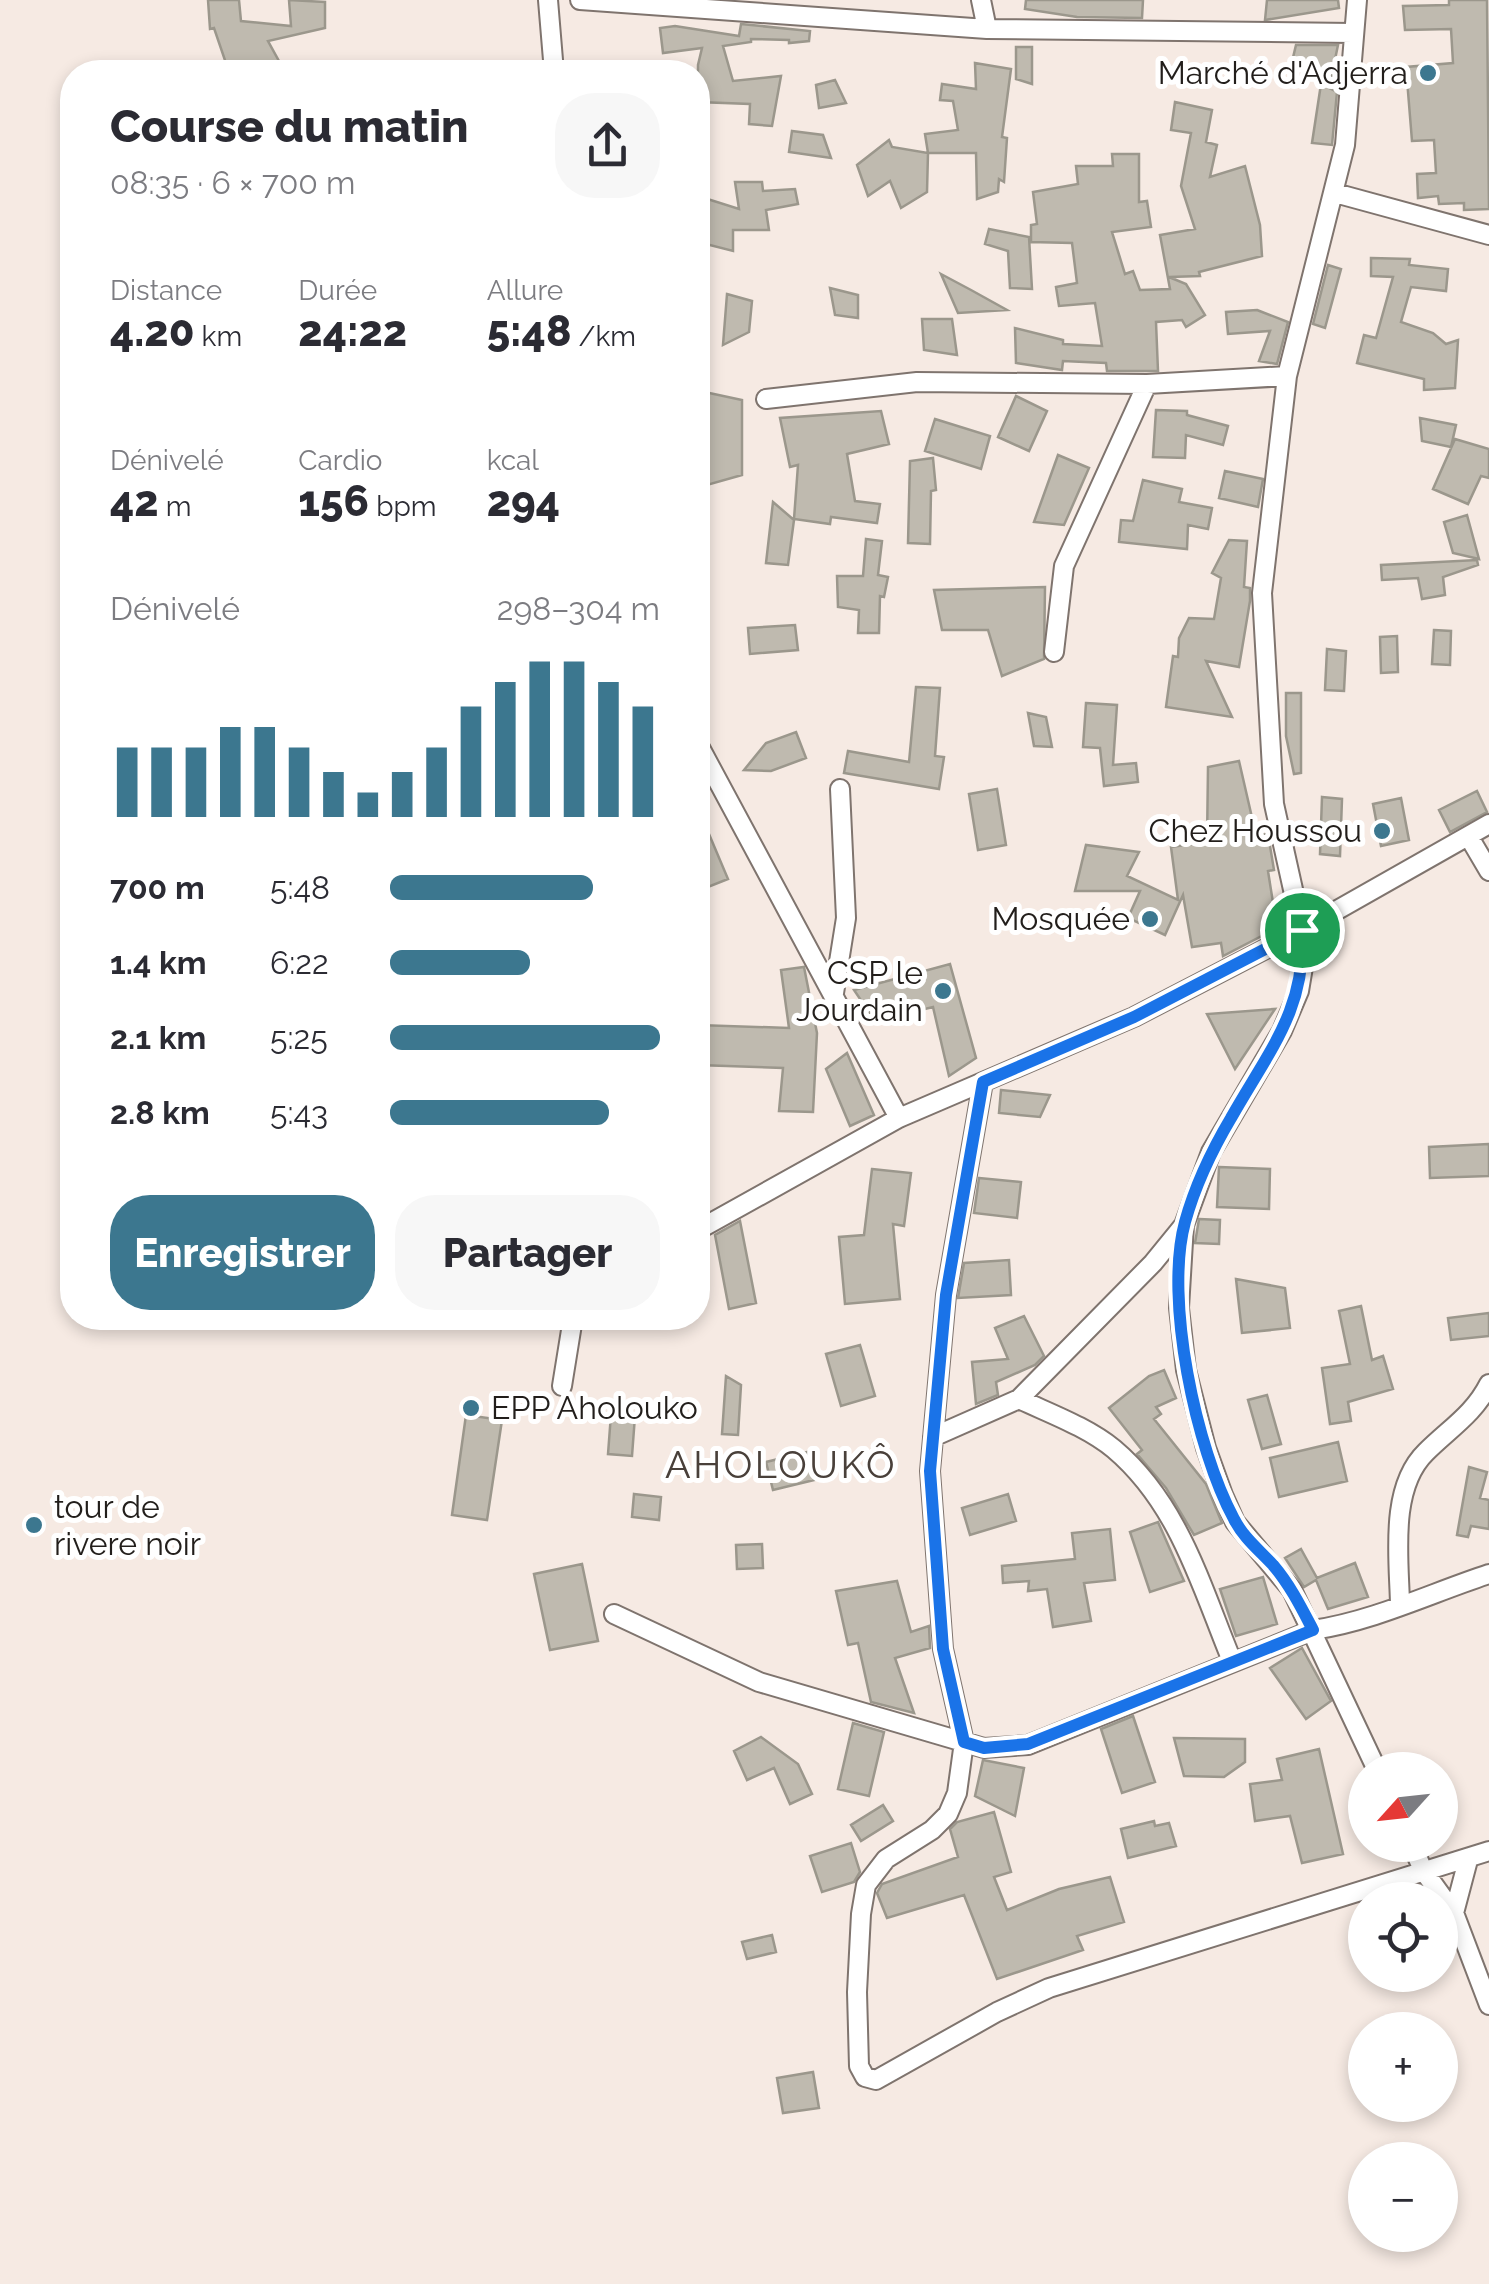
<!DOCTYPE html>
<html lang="fr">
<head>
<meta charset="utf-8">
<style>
	body { margin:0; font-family:Raleway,sans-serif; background:#f7f7f7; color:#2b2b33; height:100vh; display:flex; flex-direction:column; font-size:38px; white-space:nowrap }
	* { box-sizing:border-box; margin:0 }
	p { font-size:32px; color:#7c7c81 }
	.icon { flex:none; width:55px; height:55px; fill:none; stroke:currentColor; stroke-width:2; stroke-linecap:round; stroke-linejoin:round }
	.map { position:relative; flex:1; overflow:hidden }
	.sheet { position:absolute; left:60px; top:60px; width:650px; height:1270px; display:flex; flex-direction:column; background:#fff; border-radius:40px; box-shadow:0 5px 15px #0003 }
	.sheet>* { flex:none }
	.needle { width:65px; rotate:243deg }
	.buttons { position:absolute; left:1348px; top:1752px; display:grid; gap:20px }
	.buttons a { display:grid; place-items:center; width:110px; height:110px; border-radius:50%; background:#fff; box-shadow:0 5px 15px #0003; font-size:50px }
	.pin { position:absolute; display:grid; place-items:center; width:85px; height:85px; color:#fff; margin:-42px; border:5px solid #fff; border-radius:50%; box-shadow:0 2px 10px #0007 }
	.round { display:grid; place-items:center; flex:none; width:105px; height:105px; border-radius:40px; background:#f7f7f7 }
	.headline { display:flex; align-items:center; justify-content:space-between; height:170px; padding:0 50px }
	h1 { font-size:45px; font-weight:800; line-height:75px }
	.stats { display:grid; grid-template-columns:repeat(3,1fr); gap:15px; height:170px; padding:10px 50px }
	.stats div { display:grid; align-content:center }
	.stats b { font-size:42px; font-weight:800 }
	.stats small { font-size:28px; font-weight:400 }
	.stats p { font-size:28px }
	.chart { height:280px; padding:20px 50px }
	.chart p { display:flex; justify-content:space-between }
	.chart svg { width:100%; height:180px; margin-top:10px; stroke:#3c778f; stroke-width:6 }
	.cta { display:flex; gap:20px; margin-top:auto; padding:20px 50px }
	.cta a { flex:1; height:115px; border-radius:40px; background:#3c778f; color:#fff; font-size:40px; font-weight:800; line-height:115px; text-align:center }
	.cta a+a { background:#f7f7f7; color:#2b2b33 }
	ul { padding:0 50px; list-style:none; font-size:32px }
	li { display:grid; grid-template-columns:160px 120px 1fr; align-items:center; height:75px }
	li i { height:25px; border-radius:12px; background:#3c778f }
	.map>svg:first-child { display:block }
	.building { fill:#bfbaaf; stroke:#9b978c; stroke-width:2.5 }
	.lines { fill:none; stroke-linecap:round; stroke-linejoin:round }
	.minor-casing { stroke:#7f746e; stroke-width:22 }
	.minor { stroke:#fff; stroke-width:18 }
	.route-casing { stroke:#fff; stroke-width:20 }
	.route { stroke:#1a73e8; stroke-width:12 }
	.poi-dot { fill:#3c778f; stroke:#fff; stroke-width:4 }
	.labels { text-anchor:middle; stroke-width:10; stroke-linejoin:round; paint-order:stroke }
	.poi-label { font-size:32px; fill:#221e1b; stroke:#fff; text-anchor:end }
	.quarter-label { font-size:38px; letter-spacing:2.5px; fill:#49403a; stroke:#fff }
</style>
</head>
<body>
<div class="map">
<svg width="1489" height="2284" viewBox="0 0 1489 2284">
	<rect width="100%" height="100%" fill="#f6eae3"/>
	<path class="building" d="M208,0H239L241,21L291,26L289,0L325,2V28L268,41L285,72H229L214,28L210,29Z
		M1026,0H1143L1142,18L1077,17L1025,9Z
		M1267,0H1338L1339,8L1265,20Z
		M1449,0H1487L1489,209L1464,210V203L1439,204L1438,196L1418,198L1417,174L1436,173L1434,140L1412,141L1406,67L1453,63L1451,29L1405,30L1403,6L1449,5Z
		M741,24L810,31L809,41L789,43V40L751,39V42L723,46L733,81L781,76L772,126L749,124L750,104L698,102V65L702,48L663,53L660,28L675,26L739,36Z
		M1296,45H1338L1331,79L1291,66Z
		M1016,47H1032V84L1016,79Z
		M975,63L1011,69L1002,137L1007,138L1004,182L999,179L998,192L977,199L976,153H928L925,134L958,130L953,101L940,100L942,84L976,89Z
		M835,80L846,103L819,108L816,85Z
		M1321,84L1337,92L1332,145L1312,143Z
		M1175,102L1212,110L1206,142L1217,145L1210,177L1245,166L1260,225L1262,256L1199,272L1200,276L1169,277L1186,284L1205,315L1186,327L1182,320L1156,322L1158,371H1107L1106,363L1063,361L1062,370L1016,363L1015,328L1063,340V344L1102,346L1095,303L1059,306L1056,287L1077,283L1072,243L1031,242V225L1037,224L1033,192L1078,184L1076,166H1113L1112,154H1139V202L1147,201L1151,227L1112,232L1125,274L1133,271L1140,290L1170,289L1160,235L1195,229L1181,186L1191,133L1171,130Z
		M792,131L823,135L831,158L789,152Z
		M889,140L892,147L928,153L927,192L901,208L890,181L868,196L857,165Z
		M735,182H762L763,191L795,189L798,204L766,210L769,230H733V251L698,242V196L739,209Z
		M989,229L1029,237L1032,289L1010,288L1008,251L985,244Z
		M1371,258L1410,259L1409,265L1448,269L1446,291L1411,287L1401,322L1433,333L1446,344L1458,340L1455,388L1424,390V379L1357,363L1364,335L1376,338L1393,277L1371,276Z
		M1328,265L1341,269L1325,328L1313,324Z
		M941,274L971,290L1007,310L958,313Z
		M830,288L858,295V318L835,315Z
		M727,294L752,301L749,332L723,345Z
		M1257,310L1288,322L1277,364L1259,361L1270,331L1228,334L1226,312Z
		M922,319H952L957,355L924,350Z
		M700,391L742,400V475L707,485Z
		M1016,396L1047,411L1029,451L998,437Z
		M1156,410L1187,411V415L1228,426L1223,445L1186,435L1185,458L1153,457Z
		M881,411L889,444L847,454L855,501L880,504L877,523L831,517L830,524L794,519L798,465L790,467L780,418Z
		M1420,418L1456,425L1451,447L1422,441Z
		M935,419L990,436L981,469L925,451Z
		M1455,439L1489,449V478L1481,476L1468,504L1433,489Z
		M1058,455L1089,468L1064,525L1034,522Z
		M933,458L936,490L931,491L930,544L908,543L910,461Z
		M1225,471L1263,479L1258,507L1219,498Z
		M1143,480L1182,489L1179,502L1212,508L1208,529L1188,525L1187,549L1119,542L1121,520L1133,521Z
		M773,502L794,520L788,565L766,563Z
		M1467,515L1479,559L1453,553L1444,522Z
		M866,539L882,541L878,575L888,577L884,597L880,596L879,633H858L859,610L838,607L837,576H863Z
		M1229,540L1247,541L1244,587L1250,588V601L1239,667L1206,661L1232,717L1166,707L1173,656L1178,657L1179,638L1189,618L1214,619L1221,578L1212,573Z
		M1477,560L1478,565L1443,577L1445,595L1422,599L1418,578L1382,580L1381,565Z
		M1045,587L1044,659L1002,676L988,630H942L934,590Z
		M795,625L798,650L750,654L748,628Z
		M1434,630L1451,631L1450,665L1432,664Z
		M1397,636L1398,672L1381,673L1380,637Z
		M1327,649L1346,651L1344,691L1325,690Z
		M916,687L940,688L935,756L944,757L939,789L844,773L848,751L909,762Z
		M1286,693H1301V773L1294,774L1286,736Z
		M1086,703L1117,705L1113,765L1136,763L1138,782L1104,786L1100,748L1083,747Z
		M1028,713L1046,717L1052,747L1034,746Z
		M796,732L806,758L771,771L744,770L766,743Z
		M1239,761L1256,835L1268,834L1274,870L1268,871L1277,928L1223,956L1221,943L1192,947L1183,895L1165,935L1128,918L1140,891H1075L1086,845L1139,852L1127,876L1178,900L1171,847L1207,842L1208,767Z
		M997,789L1006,845L978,850L969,794Z
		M1477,791L1487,812L1450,832L1439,810Z
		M1322,797L1342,799L1340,856L1320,854Z
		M1401,798L1409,840L1381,846L1373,804Z
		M698,808L728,879L698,891Z
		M950,964L976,1058L949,1076L933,1007L875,1021L854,990Z
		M804,967L817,1033L813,1112L779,1111L783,1068L698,1065V1025L789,1028L781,970Z
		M1275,1009L1235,1069L1207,1014Z
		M847,1053L874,1115L850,1126L826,1069Z
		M1001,1090L1050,1095L1040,1117L999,1113Z
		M1489,1144V1176L1430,1178L1429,1147Z
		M1219,1167L1270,1169L1269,1209L1217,1207Z
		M872,1169L911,1173L904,1226L893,1224L900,1299L845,1304L839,1237L864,1235Z
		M979,1178L1021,1182L1017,1218L974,1213Z
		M1199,1219L1220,1220L1219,1244L1195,1243Z
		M740,1221L756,1303L729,1309L715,1235Z
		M1009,1260L1011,1295L958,1298L964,1263Z
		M1236,1279L1285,1288L1290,1328L1242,1333Z
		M1361,1306L1372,1360L1383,1356L1393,1389L1348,1402L1351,1421L1330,1424L1322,1368L1350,1364L1339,1311Z
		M1489,1313V1336L1451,1340L1448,1318Z
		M1024,1316L1044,1356L1035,1365L996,1382L998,1395L976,1404L972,1362L1008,1359L995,1328Z
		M860,1345L875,1396L841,1406L826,1354Z
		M1164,1370L1176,1398L1156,1407L1161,1414L1154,1419L1206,1484L1222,1523L1194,1535L1166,1488L1137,1454L1142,1450L1109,1408L1149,1376Z
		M726,1376L741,1385L738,1435L722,1434Z
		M1267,1395L1281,1444L1262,1449L1248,1400Z
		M611,1414L635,1416L632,1456L608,1454Z
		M466,1415L502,1420L487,1520L452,1515Z
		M1338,1442L1347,1481L1279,1497L1270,1458Z
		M807,1452L814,1480L773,1490L766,1462Z
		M1469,1467L1487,1472L1480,1498L1489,1500V1529L1471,1526L1468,1537L1457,1535Z
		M634,1494L661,1497L659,1520L632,1517Z
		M1008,1494L1016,1521L970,1535L962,1508Z
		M1158,1522L1184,1581L1150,1592L1130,1532Z
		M1110,1529L1115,1580L1084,1583L1091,1621L1053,1627L1047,1589L1028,1591L1029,1581L1003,1583L1002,1566L1075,1559L1072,1533Z
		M762,1544L763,1568L737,1569L736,1545Z
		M1301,1549L1317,1578L1355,1563L1368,1597L1328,1609L1316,1580L1304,1587L1285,1558Z
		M582,1564L598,1641L550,1650L534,1574Z
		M1263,1577L1277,1624L1236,1636L1220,1589Z
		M897,1581L911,1632L929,1626L930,1648L895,1658L914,1713L871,1702L858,1643L848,1645L836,1591Z
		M1302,1648L1331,1701L1306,1719L1270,1668Z
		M1133,1716L1155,1782L1122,1793L1101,1729Z
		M853,1723L884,1732L869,1796L838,1789Z
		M761,1737L798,1764L812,1794L790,1804L774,1768L747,1780L734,1751Z
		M1174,1738L1245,1739V1762L1224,1777L1184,1776Z
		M1319,1749L1343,1854L1302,1863L1290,1816L1255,1821L1250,1784L1282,1780L1277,1759Z
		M983,1760L1024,1768L1015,1816L975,1796Z
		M883,1805L893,1821L861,1841L851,1825Z
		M994,1812L1011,1872L994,1877L1007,1910L1059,1889L1110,1877L1124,1922L1077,1936L1083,1950L997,1979L964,1895L887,1918L877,1893L882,1884L958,1857L950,1829L957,1822Z
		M1154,1821L1155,1826L1169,1823L1176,1846L1128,1858L1121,1829Z
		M851,1843L860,1872L854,1882L822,1892L810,1856Z
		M772,1935L776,1952L747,1959L742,1942Z
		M813,2072L819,2108L783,2113L777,2078Z"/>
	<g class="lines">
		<g class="minor-casing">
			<path id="minor" d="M548,0L554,72
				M580,0L987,29L1353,33
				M981,0L987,29
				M1357,0L1345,145L1287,376L1262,593L1274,804L1302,930L1304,961L1299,991L1282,1031L1211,1152L1184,1225L1179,1308L1186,1370L1206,1448L1223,1495L1235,1522L1292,1590L1377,1770
				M1335,193L1489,235
				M766,399L917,382L1147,384L1287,376
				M1054,652L1064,566L1147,384
				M698,744L899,1118
				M1469,837L1489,871
				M834,993L846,918L840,789
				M983,1082L946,1295L930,1471L943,1649L964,1742L957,1793L948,1814L932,1830L886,1859L866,1885L861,1914L857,1992L859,2066L865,2077L876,2080L997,2012L1049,1988L1489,1851
				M698,1230L899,1118L1134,1017L1302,930L1489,824
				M562,1386L573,1318
				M1019,1399C1051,1414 1087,1427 1114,1449C1179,1504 1201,1586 1232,1661
				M933,1437L1019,1399L1153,1263L1184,1225
				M1400,1604C1399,1558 1389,1488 1426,1452C1449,1429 1474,1414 1489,1384
				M614,1614L759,1682L984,1748L1028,1745L1313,1630C1374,1621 1431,1593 1489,1574
				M1412,1845L1423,1870L1454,1913L1489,2005
				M1454,1913L1468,1860"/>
		</g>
		<use href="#minor" class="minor"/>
	</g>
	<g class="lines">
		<g class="route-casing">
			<path id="route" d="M1302,930C1307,1009 1268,1052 1231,1118C1212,1150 1195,1186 1185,1222C1164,1299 1196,1449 1234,1519C1243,1537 1259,1550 1273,1565C1290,1585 1301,1607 1313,1630L1028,1744L984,1748L964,1742L943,1649L930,1471L946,1295L983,1082L1134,1017Z"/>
		</g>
		<use href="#route" class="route"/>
	</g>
	<g class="poi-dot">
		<circle cx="1428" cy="73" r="10"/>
		<circle cx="1382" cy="831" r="10"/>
		<circle cx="1150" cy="919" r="10"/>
		<circle cx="943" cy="991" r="10"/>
		<circle cx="471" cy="1408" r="10"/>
		<circle cx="34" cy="1525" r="10"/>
	</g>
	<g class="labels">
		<g class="poi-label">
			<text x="1408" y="84">Marché d'Adjerra</text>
			<text x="1362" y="842">Chez Houssou</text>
			<text x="1130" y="930">Mosquée</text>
			<text x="923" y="984">CSP le<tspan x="923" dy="37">Jourdain</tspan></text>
			<text x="491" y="1419" text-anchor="start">EPP Aholouko</text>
			<text x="54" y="1518" text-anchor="start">tour de<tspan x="54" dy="37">rivere noir</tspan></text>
		</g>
		<g class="quarter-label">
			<text x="781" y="1478">AHOLOUKÔ</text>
		</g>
	</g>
</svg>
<div class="buttons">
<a><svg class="needle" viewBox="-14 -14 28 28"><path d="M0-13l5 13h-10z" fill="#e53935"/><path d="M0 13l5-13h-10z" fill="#7c7c81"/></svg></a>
<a><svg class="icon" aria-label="locate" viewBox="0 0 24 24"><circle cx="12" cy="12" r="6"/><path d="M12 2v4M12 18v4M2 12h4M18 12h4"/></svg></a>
<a>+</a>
<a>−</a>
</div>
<div class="pin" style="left:1302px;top:930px;background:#1e9e55"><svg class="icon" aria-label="arrive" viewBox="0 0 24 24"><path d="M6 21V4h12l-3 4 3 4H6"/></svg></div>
<section class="sheet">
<div class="headline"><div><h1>Course du matin</h1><p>08:35 · 6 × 700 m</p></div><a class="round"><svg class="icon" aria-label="share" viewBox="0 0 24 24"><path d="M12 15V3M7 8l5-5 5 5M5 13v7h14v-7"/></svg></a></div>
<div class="stats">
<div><p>Distance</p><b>4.20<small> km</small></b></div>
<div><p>Durée</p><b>24:22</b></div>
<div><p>Allure</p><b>5:48<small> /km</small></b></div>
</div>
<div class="stats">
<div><p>Dénivelé</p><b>42<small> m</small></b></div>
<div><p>Cardio</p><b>156<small> bpm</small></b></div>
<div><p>kcal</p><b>294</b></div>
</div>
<div class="chart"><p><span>Dénivelé</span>298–304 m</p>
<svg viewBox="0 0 160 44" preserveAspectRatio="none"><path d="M5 44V27M15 44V27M25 44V27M35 44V22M45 44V22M55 44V27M65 44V33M75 44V38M85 44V33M95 44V27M105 44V17M115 44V11M125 44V6M135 44V6M145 44V11M155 44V17"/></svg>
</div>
<ul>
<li><b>700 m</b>5:48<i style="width:75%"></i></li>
<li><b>1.4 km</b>6:22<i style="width:52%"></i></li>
<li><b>2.1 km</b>5:25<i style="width:100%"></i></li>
<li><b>2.8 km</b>5:43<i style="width:81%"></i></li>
</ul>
<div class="cta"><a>Enregistrer</a><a>Partager</a></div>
</section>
</div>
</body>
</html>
